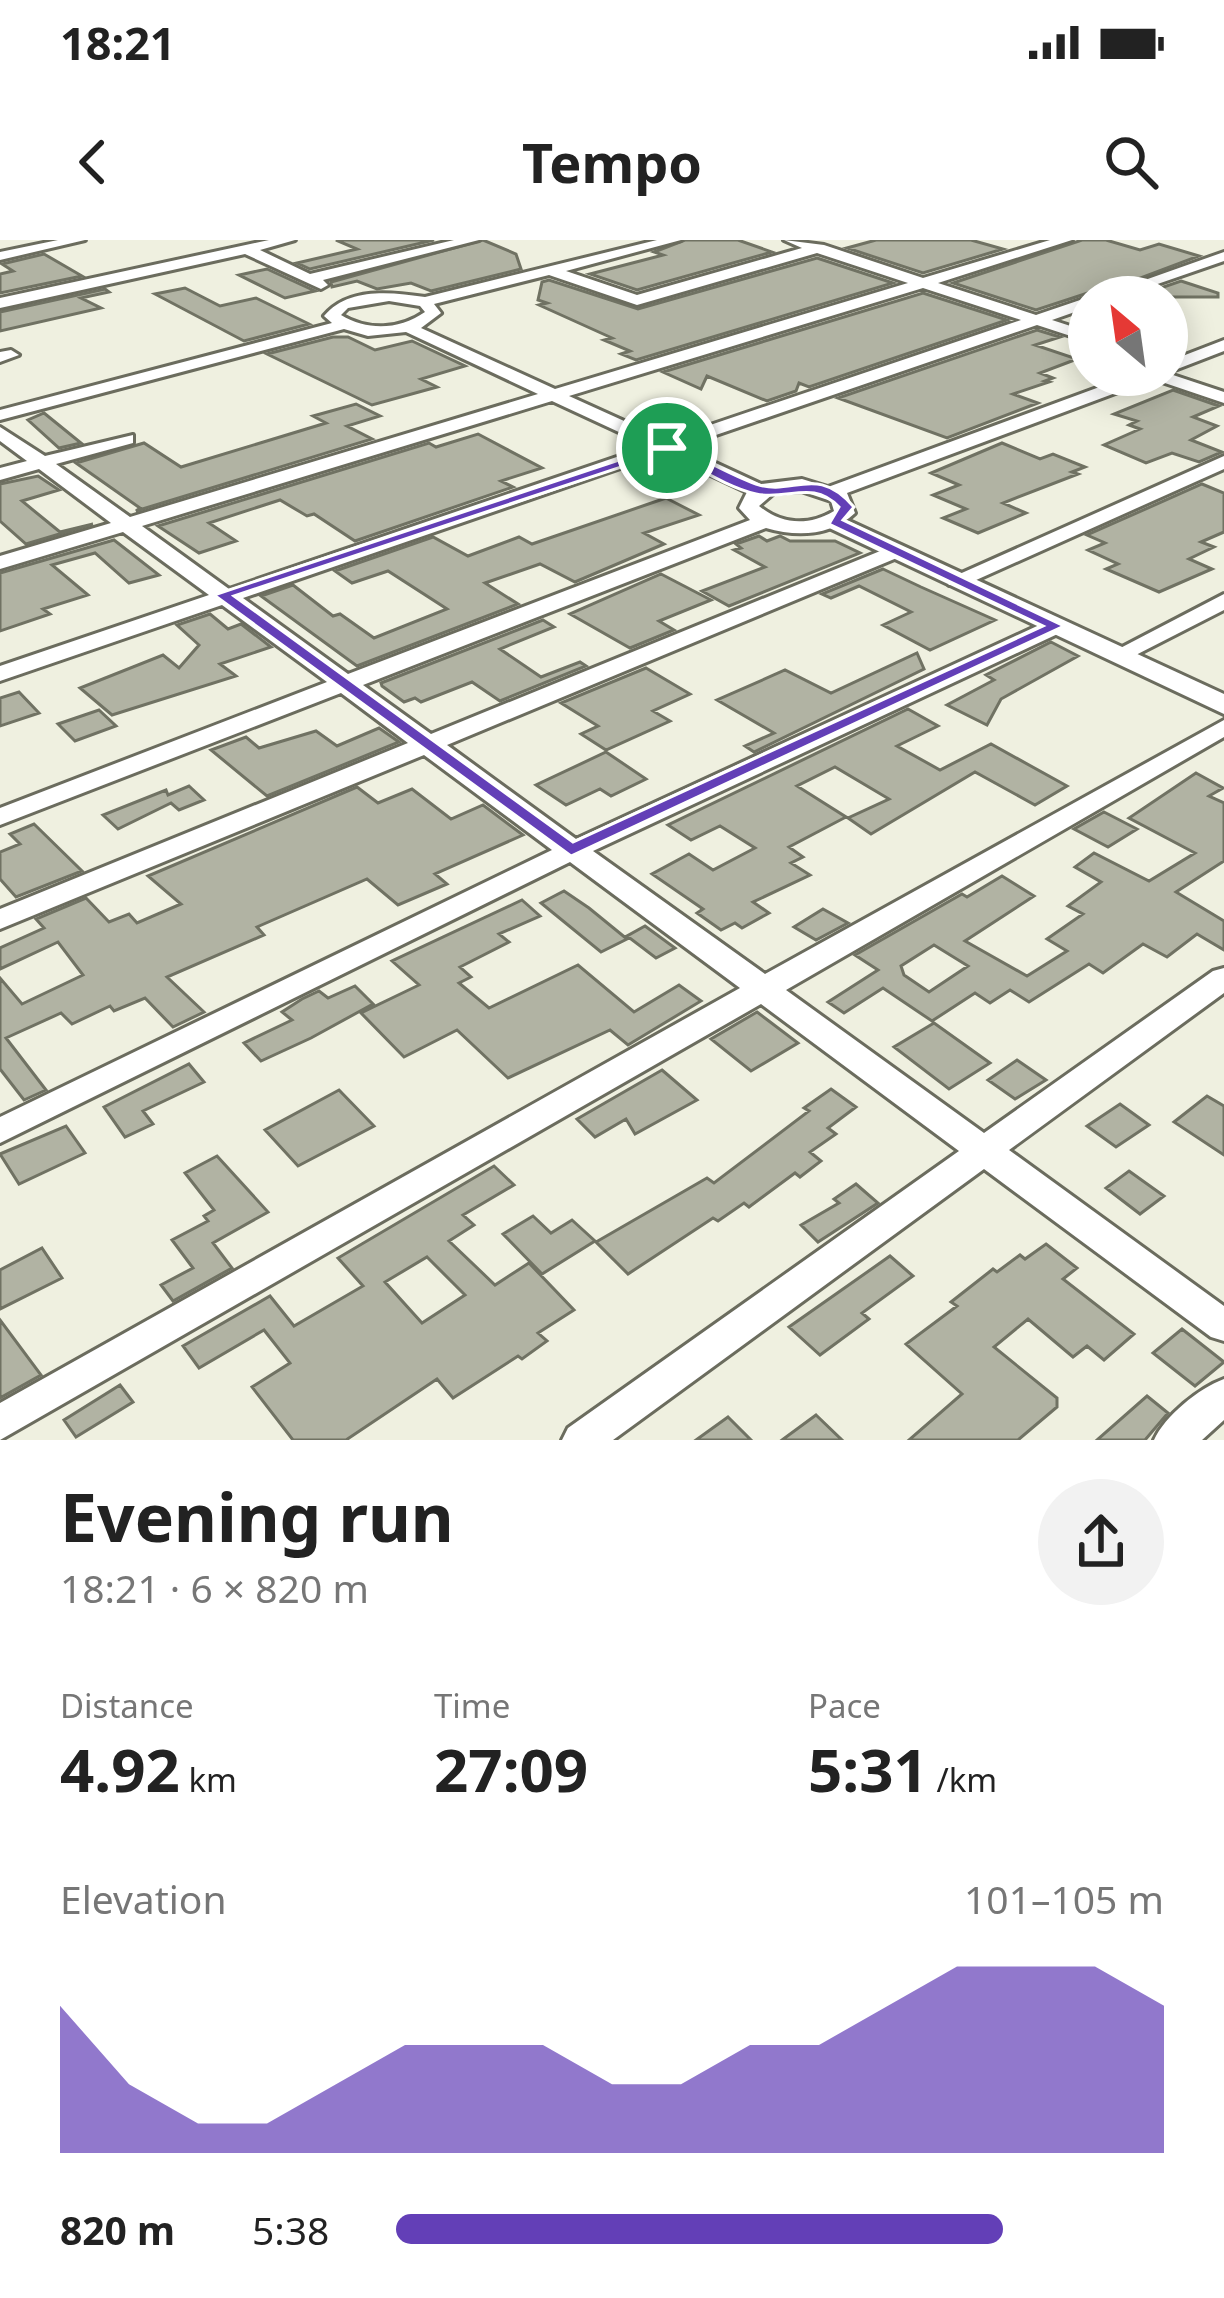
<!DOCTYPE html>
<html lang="en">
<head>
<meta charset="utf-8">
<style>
	body { margin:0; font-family:"Noto Sans",sans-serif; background:#f2f2f2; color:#222; height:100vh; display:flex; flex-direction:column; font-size:45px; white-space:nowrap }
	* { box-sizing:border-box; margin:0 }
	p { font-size:39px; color:#767676 }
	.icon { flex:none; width:66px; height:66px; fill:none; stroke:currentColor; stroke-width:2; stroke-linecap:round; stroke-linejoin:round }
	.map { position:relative; height:1200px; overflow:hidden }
	.sheet { display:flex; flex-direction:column; background:#fff; flex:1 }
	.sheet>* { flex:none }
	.needle { width:78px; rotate:331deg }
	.tools { position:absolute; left:1068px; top:36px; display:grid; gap:24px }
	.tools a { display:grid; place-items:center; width:120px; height:120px; border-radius:50%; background:#fff; box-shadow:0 6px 30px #0003; font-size:60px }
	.pin { position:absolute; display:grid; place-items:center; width:102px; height:102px; color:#fff; margin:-51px; border:6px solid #fff; border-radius:50%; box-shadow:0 3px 12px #0007 }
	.round { display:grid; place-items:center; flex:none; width:126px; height:126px; border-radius:63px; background:#f2f2f2 }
	.headline { display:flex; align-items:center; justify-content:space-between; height:204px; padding:0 60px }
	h1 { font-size:66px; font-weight:700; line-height:90px }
	.stats { display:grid; grid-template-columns:repeat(3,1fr); gap:18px; height:204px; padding:12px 60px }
	.stats div { display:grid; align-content:center }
	.stats b { font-size:60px; font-weight:700 }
	.stats small { font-size:33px; font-weight:400 }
	.stats p { font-size:33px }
	.chart { height:336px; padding:24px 60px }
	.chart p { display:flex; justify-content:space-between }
	.chart svg { width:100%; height:216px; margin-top:12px; fill:#633fb7; opacity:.7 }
	ul { padding:0 60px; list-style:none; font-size:39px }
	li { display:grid; grid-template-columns:192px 144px 1fr; align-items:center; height:90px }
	li i { height:30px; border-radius:15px; background:#633fb7 }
	.status { display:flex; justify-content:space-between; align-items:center; height:84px; padding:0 60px; background:#fff; direction:ltr }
	.status svg { height:33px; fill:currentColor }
	header { display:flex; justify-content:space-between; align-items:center; height:156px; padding:0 60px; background:#fff; font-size:54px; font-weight:700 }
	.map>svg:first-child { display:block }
	.building { fill:#b1b3a3; stroke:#707263; stroke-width:3; fill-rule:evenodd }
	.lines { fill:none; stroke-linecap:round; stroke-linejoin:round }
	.minor-casing { stroke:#6b6c5e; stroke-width:6 }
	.tertiary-casing { stroke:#6b6c5e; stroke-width:6 }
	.minor { fill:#fff; fill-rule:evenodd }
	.tertiary { fill:#fff; fill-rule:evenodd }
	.route { fill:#633fb7; stroke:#fff; stroke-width:3; fill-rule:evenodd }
</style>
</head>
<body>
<div class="status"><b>18:21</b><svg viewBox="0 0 49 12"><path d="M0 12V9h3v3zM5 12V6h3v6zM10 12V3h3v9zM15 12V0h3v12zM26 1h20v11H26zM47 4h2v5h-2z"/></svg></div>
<header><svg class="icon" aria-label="back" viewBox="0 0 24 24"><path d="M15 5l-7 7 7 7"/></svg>Tempo<svg class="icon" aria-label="search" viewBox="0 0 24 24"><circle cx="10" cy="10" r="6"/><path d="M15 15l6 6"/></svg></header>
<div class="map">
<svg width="1224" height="1200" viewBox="0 0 1224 1200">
	<rect width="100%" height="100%" fill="#eff0e0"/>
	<path class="building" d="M336,0H434L310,29L297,23L357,9Z
		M483,0L516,14L521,29L431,51L411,43L377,49L357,41L332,47L331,42Z
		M685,0H738L772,12L637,50L590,34L663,15L654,12Z
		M876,0H971L1003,9L923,33L847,8Z
		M1082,0H1106L1140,10L1159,4L1199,16L1093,56L1088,53L1036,70L953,43Z
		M44,14L82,36L0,53V34L13,31L2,24Z
		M817,18L893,43L636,120L621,114L630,111L604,100L612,98L539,65L547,63L538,60L542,42L549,40L638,69Z
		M267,29L315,51L285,58L239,35Z
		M1181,41L1218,53V57H1134Z
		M185,48L220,66L256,58L309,84L244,101L155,54Z
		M105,49L109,52L81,58L101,68L0,91V72Z
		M923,53L1007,80L809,147L799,143L796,151L767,161L707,136L701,149L663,132Z
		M1037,90L1060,97L1035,105L1077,119L1040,133L1053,138L1045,141L1049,142L1013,154L1038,163L947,198L838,158Z
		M333,97H348L375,110L412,101L465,126L421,139L437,147L372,165L267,114Z
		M1173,150L1219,166L1193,177L1217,186L1191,200L1222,212L1199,222L1172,213L1146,223L1104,205L1140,189L1129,185L1137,181L1114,174Z
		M356,164L380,176L347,186L372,199L136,271L140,268L76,223L144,203L181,227L326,183L313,176Z
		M44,173L81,203L59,208L28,180Z
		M478,194L542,228L501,241L513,247L355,301L314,274L307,276L280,260L209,283L236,301L199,313L158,286L429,203L436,207Z
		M1002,203L1040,219L1053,214L1085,227L1072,232L1078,234L1003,263L1026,273L978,293L943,278L966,269L933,255L959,245L931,233Z
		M38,236L59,250L22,261L60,292L93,284L26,304L0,281V244Z
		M1202,244L1224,253V292L1201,302L1214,307L1189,319L1212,329L1159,352L1106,329L1118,324L1088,310L1105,303L1087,295Z
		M666,258L699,275L644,293L664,304L575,342L540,324L485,343L518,364L357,426L261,356L293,345L333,376L340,374L374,398L447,369L388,331L352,343L335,331L433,297L468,316L519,297L532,304Z
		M759,296L767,301L780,296L790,301H835L860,313L729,366L702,351L765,327L734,310L741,308L736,304Z
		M114,300L159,335L129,343L95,313L52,325L88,355L43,369L50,374L0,391V333Z
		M883,329L921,347L995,380L930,410L883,385L911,372L859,346L831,358L822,354Z
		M661,334L711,360L659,381L674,390L630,408L570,374Z
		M210,374L228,389L241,384L271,407L220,424L236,436L112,475L80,448L163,415L179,428L199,405L177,385Z
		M543,380L554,387L500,409L541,437L580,422L586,426L500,461L472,442L421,462L415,458L404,462L382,446L381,443Z
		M1051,402L1078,416L1001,459L987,485L947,465L994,440L986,435Z
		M917,413L924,429L754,512L745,506L774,493L717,460L785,430L831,453Z
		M646,428L690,454L653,471L670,481L606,510L581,494L598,486L561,463Z
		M19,452L39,473L0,486V458Z
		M908,469L938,486L897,506L940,530L991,504L1067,546L1035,565L975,532L871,594L848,578L889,559L835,527L797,546L846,577L789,607L803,617L791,623L810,635L753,662L769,673L742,688L735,683L721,690L697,673L703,669L652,634L689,614L713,630L755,608L720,586L691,600L668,585Z
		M99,470L116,486L75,501L58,484Z
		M379,488L399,502L267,556L211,510L246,497L259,508L316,491L337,506Z
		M606,512L646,539L611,556L600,549L566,565L536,545Z
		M1196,533L1223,548L1209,556L1224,563V621L1176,652L1224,681V710L1197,694L1167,717L1143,704L1103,733L1089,724L1029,762L1010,750L990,763L975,753L932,781L883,748L844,773L828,762L878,730L855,715L962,654L967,657L1002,636L1034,656L965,701L1027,736L1067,711L1047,699L1083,674L1068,666L1101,642L1075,627L1094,613L1149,641L1195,613L1129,578ZM934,705L968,726L929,752L904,735L901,726Z
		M189,546L204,560L179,570L171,563L118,589L103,575L166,550L168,555Z
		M357,547L378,563L412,549L451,579L483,565L523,595L435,634L447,644L398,665L367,639L257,687L264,695L167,737L204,772L173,787L145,758L114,771L110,766L72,784L61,773L6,798L46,850L24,860L0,829V738L22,764L83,735L58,702L0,729V708L44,688L36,679L86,658L109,682L129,674L137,683L181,664L148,636Z
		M1104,572L1137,589L1108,607L1074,589Z
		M34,584L82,631L16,657L0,639V612L20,604L10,594Z
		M564,651L589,668L627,699L601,712L541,663Z
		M522,660L540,676L499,694L509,702L460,727L471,737L459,743L489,768L578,725L634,772L679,745L701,761L628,805L610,790L508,838L457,790L404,817L361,773L419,745L392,721Z
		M823,669L848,683L816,700L794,687Z
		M645,686L675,708L656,718L627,696Z
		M355,746L373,764L311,798L261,821L244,803L292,780L282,772L302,759L319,751L328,758Z
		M757,772L798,803L751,831L711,799Z
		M934,783L990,823L949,849L894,807Z
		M1017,820L1046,840L1015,859L988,840Z
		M189,824L204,842L143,871L153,884L125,897L104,867Z
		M662,830L697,860L635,894L626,879L595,897L577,879Z
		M831,849L856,867L828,888L836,894L810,912L821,921L800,937L795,933L749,967L744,963L718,981L713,978L628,1034L596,1002L707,938L714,943L809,871L804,868Z
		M339,850L374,886L298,926L265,890Z
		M1207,856L1224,866V915L1174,882Z
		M1120,864L1149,885L1116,907L1087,886Z
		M66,886L85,913L19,944L0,914Z
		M217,916L268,972L213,1003L232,1028L173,1061L161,1045L193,1028L172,1000L208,981L204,976L214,970L185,933Z
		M494,926L514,945L463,975L474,985L449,1001L495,1045L529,1023L574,1070L538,1093L547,1101L522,1119L518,1116L453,1158L437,1139L346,1200H293L252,1147L290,1123L264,1090L199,1128L183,1106L270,1056L294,1086L363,1046L338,1018ZM427,1017L465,1055L422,1083L385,1042Z
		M1129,931L1164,956L1140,974L1106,948Z
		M856,944L878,963L818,1002L801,985L839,963L834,959Z
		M533,976L551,993L572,980L595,1001L542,1034L503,994Z
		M1046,1004L1077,1028L1063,1039L1134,1094L1104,1120L1087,1106L1073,1117L1028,1079L994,1107L1057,1158V1167L1018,1200H909L962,1154L906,1104L957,1066L951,1062L993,1029L997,1032L1020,1015L1025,1019Z
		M42,1008L62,1038L0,1069V1030Z
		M890,1016L913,1036L862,1073L869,1079L820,1115L789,1087Z
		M0,1080L41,1135L0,1158Z
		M1182,1089L1224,1122L1195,1146L1153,1113Z
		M120,1145L133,1162L76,1197L64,1180Z
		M1147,1156L1168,1173L1145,1200H1097Z
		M816,1175L842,1200H782Z
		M728,1177L751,1200H696Z"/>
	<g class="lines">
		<g class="minor-casing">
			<path id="minor" d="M58,0H85L0,20V12Z
				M269,0H295L260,10L310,34L454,0H479L323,40L328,45L321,49L245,14L0,68V58Z
				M657,0H681L566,31L637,55L802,8L784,0L824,5L923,38L1050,0H1072L938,43L1036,75L1089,57V67L1052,80L1089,92V102L1037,85L681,207L761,244L802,239L828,247L1132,135H1167V122L1224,100V111L1167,133L1224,152V163L1153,139L847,253L855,273C831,296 797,297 766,288L363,445L431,494L890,307H904V315L447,505L576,599L1048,381H1064V391L593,611L765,734L1224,480V497L786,750L984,893L1213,731L1224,728V753L1009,910L1224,1066V1101L1211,1097L984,929L613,1200H562L568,1188L959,911L761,764L0,1200V1163L740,748L570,622L0,903V877L552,610L424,515L0,689V669L408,503L341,453L0,585V568L327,442L222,365L0,441V426L209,355L123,292L0,329V316L111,283L39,229L0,240V228L27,221L0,201V187L45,216L133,195V203L56,224L130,277L538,154L406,92L368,96L344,89L0,180V170L332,83L324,76C348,47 391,52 425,57ZM817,13L908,43L555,149L421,88L441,73L434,64L549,35L637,65ZM923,48L1021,80L666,200L569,156ZM389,61L420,66L425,72C399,90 368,91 341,75L348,68ZM552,161L649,206L229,349L142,286ZM664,213L747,252L739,268L750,280L348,434L243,358ZM801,251L831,261L834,271C809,286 782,285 759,266L774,253Z
				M1224,12V21L1120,57H1097Z
				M0,112L11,110L19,115L0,122Z
				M1224,216V229L965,345H949L946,340Z
				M1224,354V370L1126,420L1118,422L1107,415Z
				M1224,1139V1180L1202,1200H1154C1165,1176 1199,1148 1224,1139Z"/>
		</g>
		<g class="tertiary-casing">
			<path id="tertiary" d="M834,274L1224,454V474L825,286V276Z"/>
		</g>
		<use href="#minor" class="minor"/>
		<use href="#tertiary" class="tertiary"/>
	</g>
	<path class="route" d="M667,204C697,214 725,233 756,244C793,257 816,223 854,267L843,280L1064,386L571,616L214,355ZM666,212C694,225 726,247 756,254C788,261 812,239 839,267L829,284L1043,386L573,602L234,356Z"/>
</svg>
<div class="tools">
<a><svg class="needle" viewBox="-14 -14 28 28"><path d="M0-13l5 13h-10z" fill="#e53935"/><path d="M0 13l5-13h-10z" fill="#767676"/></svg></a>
</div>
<div class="pin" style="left:667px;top:208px;background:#1e9e55"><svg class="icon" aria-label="arrive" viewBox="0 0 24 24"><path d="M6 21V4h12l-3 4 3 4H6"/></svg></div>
</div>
<section class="sheet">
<div class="headline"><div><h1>Evening run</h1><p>18:21 · 6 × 820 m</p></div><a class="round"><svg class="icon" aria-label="share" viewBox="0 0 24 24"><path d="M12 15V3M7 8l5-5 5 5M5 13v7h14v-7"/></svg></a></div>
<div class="stats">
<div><p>Distance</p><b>4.92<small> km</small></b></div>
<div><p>Time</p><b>27:09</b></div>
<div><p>Pace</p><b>5:31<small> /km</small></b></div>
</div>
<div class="chart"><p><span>Elevation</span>101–105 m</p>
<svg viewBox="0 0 160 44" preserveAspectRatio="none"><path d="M0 44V14L10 30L20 38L30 38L40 30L50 22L60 22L70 22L80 30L90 30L100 22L110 22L120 14L130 6L140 6L150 6L160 14V44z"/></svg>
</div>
<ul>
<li><b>820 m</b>5:38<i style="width:79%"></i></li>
</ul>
</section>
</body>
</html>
